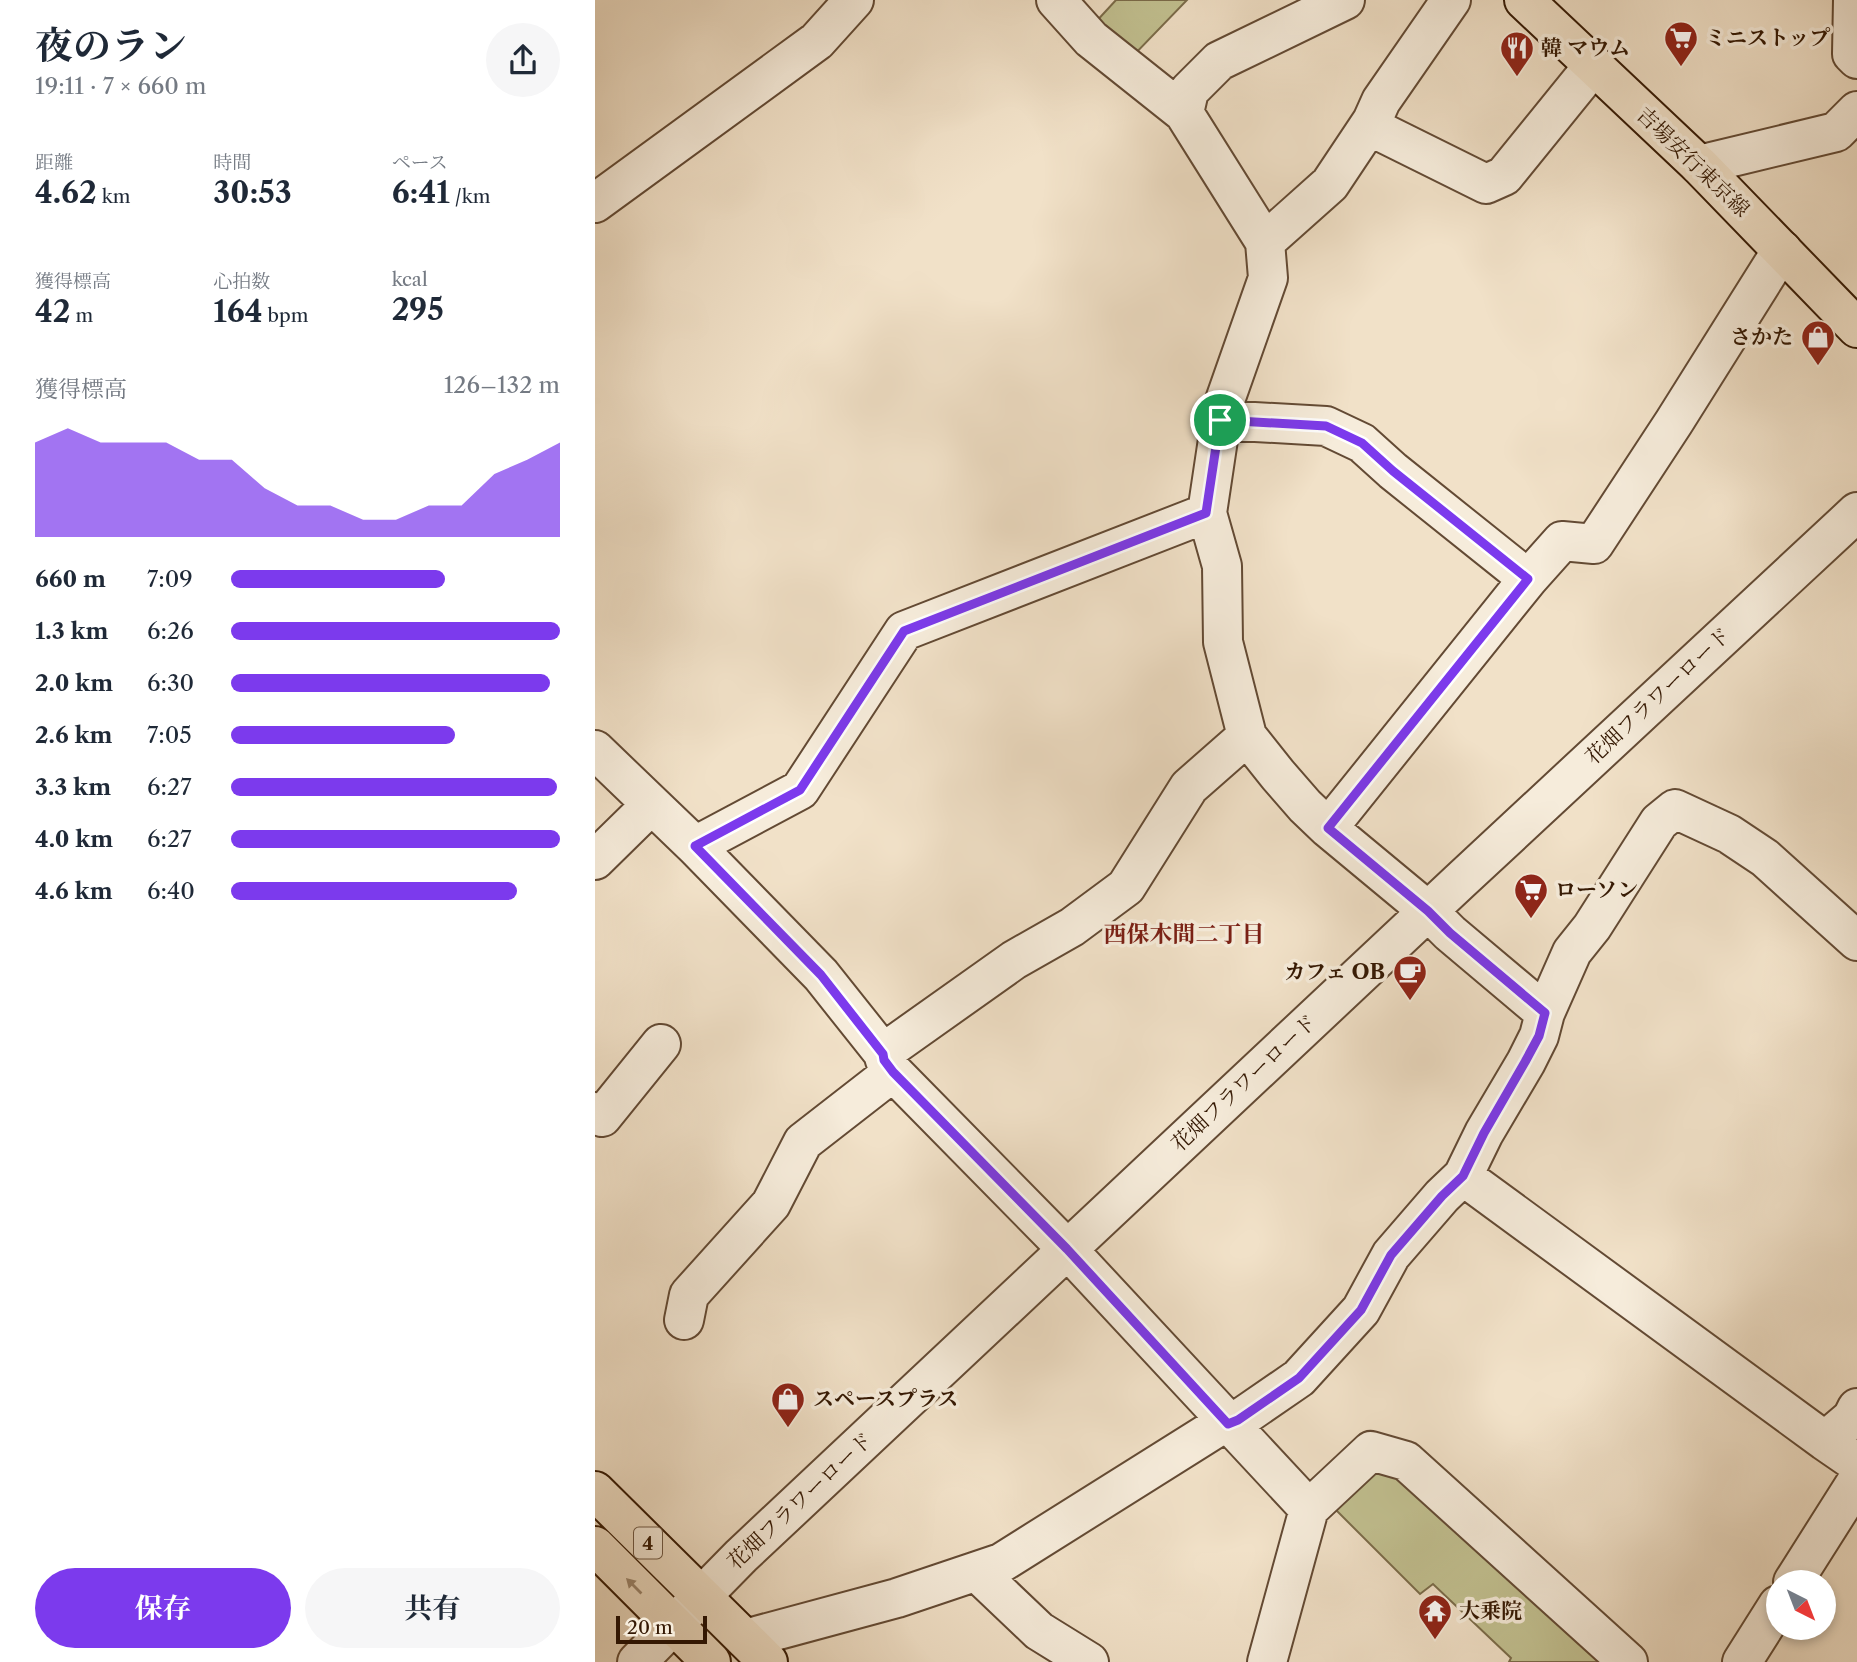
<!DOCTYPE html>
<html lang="ja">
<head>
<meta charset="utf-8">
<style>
	body { margin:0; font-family:"Libre Caslon Text","Noto Serif JP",serif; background:#f6f6f7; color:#1f2937; height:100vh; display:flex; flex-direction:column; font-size:26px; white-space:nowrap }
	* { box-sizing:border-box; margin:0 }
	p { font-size:23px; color:#747a83 }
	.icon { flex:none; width:38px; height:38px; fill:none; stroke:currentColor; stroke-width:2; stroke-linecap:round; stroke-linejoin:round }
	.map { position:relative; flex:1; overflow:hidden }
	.panel { display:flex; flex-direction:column; background:#fff; width:595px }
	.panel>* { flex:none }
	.needle { width:46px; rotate:138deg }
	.controls { position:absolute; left:1171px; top:1570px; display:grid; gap:14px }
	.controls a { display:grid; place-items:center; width:70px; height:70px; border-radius:50%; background:#fff; box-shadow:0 4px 10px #0003; font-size:35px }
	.scale { position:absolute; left:21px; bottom:18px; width:91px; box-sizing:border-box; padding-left:7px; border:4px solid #341803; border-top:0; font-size:19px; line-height:24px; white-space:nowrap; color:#341803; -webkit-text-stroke:5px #f6ecdb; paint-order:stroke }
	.pin { position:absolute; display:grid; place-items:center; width:60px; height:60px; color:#fff; margin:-30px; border:4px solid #fff; border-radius:50%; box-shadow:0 2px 7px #0007 }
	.round { display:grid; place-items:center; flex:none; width:74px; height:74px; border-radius:37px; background:#f6f6f7 }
	.overview { display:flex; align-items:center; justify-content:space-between; height:119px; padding:0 35px }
	h1 { font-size:38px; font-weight:700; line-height:52px }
	.metrics { display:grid; grid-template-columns:repeat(3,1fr); gap:10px; height:119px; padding:7px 35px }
	.metrics div { display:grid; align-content:center }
	.metrics b { font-size:30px; font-weight:700 }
	.metrics small { font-size:19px; font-weight:400 }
	.metrics p { font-size:19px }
	.chart { height:196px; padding:14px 35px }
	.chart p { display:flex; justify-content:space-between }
	.chart svg { width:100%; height:126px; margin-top:7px; fill:#7c3aed; opacity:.7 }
	.action { display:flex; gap:14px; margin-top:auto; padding:14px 35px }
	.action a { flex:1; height:80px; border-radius:42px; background:#7c3aed; color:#fff; font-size:28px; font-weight:700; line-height:80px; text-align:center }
	.action a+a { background:#f6f6f7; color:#1f2937 }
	ul { padding:0 35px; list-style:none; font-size:23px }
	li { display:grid; grid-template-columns:112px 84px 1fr; align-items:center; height:52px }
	li i { height:18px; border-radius:9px; background:#7c3aed }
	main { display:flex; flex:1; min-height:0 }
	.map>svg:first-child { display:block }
	.green { fill:#c2c191; stroke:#7b6c4a; stroke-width:2 }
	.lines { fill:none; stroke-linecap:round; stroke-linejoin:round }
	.minor-casing { stroke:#634a34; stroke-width:42 }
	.major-casing { stroke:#341803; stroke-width:42 }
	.highway-casing { stroke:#341803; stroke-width:42 }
	.minor { stroke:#f6ecdb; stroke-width:38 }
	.major { stroke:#f1e1c8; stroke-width:38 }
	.highway { stroke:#f1e1c8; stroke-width:38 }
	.oneway { fill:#9c876f }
	.route-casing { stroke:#fff; stroke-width:14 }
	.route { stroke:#7c3aed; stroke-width:9 }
	.labels { text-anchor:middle; stroke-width:7; stroke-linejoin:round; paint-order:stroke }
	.shield { fill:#f6ecdb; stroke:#6e5844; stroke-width:2 }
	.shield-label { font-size:19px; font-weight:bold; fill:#341803 }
	.poi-label { font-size:21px; font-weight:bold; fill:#341803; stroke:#f6ecdb; text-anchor:start }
	.street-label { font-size:21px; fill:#341803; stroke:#f6ecdb }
	.neighbourhood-label { font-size:23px; font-weight:bold; fill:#7a1f14; stroke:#f6ecdb }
</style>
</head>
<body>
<main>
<section class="panel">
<div class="overview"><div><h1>夜のラン</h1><p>19:11 · 7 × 660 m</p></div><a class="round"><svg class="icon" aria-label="share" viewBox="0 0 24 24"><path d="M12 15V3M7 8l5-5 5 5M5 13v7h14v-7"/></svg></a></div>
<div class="metrics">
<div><p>距離</p><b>4.62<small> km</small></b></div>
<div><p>時間</p><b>30:53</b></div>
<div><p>ペース</p><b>6:41<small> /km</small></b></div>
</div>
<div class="metrics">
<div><p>獲得標高</p><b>42<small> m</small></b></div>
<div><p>心拍数</p><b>164<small> bpm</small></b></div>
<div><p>kcal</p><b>295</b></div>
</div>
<div class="chart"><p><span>獲得標高</span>126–132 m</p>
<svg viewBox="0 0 160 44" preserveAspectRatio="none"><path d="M0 44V11L10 6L20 11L30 11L40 11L50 17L60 17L70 27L80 33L90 33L100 38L110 38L120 33L130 33L140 22L150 17L160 11V44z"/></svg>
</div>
<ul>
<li><b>660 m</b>7:09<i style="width:65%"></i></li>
<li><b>1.3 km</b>6:26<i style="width:100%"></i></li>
<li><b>2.0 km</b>6:30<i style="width:97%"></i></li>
<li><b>2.6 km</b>7:05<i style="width:68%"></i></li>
<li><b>3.3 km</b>6:27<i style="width:99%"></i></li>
<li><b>4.0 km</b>6:27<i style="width:100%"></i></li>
<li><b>4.6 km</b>6:40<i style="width:87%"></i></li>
</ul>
<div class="action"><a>保存</a><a>共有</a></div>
</section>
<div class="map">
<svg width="1262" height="1662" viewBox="0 0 1262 1662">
	<rect width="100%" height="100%" fill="#f1e1c8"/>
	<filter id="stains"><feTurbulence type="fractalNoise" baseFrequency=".00286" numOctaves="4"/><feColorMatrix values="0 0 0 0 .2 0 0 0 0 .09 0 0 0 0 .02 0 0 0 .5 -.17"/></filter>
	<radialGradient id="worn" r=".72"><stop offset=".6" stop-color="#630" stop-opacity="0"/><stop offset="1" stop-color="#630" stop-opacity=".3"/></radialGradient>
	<path class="green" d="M521,0H592L537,57L498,25Z
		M774,1472L808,1474L1021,1662H914L916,1658L838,1584L825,1594L739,1508Z"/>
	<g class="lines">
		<g class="minor-casing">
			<path id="minor" d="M1258,0L1257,54L1262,59
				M589,113L594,91L624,61L750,0
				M774,126L891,184L909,176L999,65
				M1104,165L1241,132L1262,111
				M0,203L222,41L259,0
				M670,242L735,184L777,121L786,101L856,0
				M625,420L731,426L767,443L798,471L933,579L733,828
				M933,579L967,541L999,544L1079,422L1187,250
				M0,750L100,846L226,975L288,1053L290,1060L298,1072L472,1249L714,1509
				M100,846L205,790L309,631L612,513
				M0,860L56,805
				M950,1013L977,952L997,927L1064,822L1080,809L1134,834L1170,858L1262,941
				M288,1053L419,960L477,927L531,887L594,787L652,736
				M0,1112L7,1117L66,1044
				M868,1176L1230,1441L1262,1463
				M89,1320L94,1295L176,1204L208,1142L298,1072
				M1230,1441L1257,1418L1262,1408
				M382,1572L444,1631L494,1662
				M1198,1582L1262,1481
				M150,1639L302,1598L406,1563L621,1428L643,1420L704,1378L766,1310L796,1255L847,1196L868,1176L889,1133L931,1062L944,1036L950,1013L855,933L833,911L733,828L710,806L683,775L652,736L628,642L627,566L612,513L628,406L673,278L670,242L589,113L496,39L461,0
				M42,1662L146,1556L864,882L1262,512
				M672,1662L714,1509L776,1451L811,1461L1033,1662
				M1147,1662L1183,1605"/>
		</g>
		<g class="major-casing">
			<path id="major" d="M929,0L1104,165L1262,328"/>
		</g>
		<g class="highway-casing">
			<path id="highway" d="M0,1491L173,1662
				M0,1546L116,1662"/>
		</g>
		<use href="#minor" class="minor"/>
		<use href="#major" class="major"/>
		<use href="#highway" class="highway"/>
	</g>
	<defs><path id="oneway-solid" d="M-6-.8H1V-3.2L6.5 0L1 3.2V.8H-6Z" transform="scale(1.75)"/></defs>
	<use class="oneway" href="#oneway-solid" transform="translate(39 1586) rotate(-135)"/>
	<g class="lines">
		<g class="route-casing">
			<path id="route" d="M625,420L731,426L767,443L798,471L933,579L733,828L833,911L855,933L950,1013L944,1036L930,1062L889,1133L868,1176L847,1196L796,1255L766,1310L704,1378L643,1420L633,1424L472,1249L298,1072L289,1060L288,1054L226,975L100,846L205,790L309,631L611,513Z"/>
		</g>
		<use href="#route" class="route"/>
	</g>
	<defs>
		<g id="supermarket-pin" transform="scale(1.75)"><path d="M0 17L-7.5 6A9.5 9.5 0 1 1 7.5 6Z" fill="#8f2418" stroke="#f6ecdb"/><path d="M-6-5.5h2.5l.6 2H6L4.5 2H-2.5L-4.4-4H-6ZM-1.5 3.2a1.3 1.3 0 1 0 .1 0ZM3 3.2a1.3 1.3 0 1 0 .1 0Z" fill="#fff"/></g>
		<g id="restaurant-pin" transform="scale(1.75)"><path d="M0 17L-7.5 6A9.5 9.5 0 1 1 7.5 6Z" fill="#8f2418" stroke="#f6ecdb"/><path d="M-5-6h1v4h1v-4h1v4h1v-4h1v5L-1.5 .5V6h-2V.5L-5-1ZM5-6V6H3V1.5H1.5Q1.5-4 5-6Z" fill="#fff"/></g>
		<g id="shop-pin" transform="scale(1.75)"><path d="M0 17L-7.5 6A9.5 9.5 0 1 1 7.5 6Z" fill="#8f2418" stroke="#f6ecdb"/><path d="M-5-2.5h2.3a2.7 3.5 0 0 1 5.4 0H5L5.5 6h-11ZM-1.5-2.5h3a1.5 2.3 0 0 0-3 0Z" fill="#fff"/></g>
		<g id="cafe-pin" transform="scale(1.75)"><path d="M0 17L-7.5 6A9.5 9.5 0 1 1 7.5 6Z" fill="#8f2418" stroke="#f6ecdb"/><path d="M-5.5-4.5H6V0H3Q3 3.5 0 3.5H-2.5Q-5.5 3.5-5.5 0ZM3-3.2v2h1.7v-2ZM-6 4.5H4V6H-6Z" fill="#fff"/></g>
		<g id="temple-pin" transform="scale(1.75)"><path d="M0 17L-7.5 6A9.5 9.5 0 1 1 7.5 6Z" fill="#8f2418" stroke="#f6ecdb"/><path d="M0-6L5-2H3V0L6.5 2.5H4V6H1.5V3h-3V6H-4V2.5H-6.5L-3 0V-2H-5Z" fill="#fff"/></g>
	</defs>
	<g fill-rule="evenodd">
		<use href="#supermarket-pin" x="1086" y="38"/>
		<use href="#restaurant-pin" x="922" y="48"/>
		<use href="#shop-pin" x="1223" y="337"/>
		<use href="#supermarket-pin" x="936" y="890"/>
		<use href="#cafe-pin" x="815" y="972"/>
		<use href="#shop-pin" x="193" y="1399"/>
		<use href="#temple-pin" x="840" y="1611"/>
	</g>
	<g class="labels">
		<rect class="shield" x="39" y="1527.5" width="28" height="31" rx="5"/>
		<g class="shield-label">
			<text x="53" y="1550">4</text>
		</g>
		<g class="poi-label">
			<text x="1110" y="45">ミニストップ</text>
			<text x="946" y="55">韓 マウム</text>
			<text x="1198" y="344" text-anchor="end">さかた</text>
			<text x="960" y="897">ローソン</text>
			<text x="790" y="979" text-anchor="end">カフェ OB</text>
			<text x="218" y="1406">スペースプラス</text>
			<text x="864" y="1618">大乗院</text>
		</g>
		<g class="street-label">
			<text transform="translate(1098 162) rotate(44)" y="7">吉場安行東京線</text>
			<text transform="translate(1063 696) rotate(-43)" y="7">花畑フラワーロード</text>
			<text transform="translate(649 1083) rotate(-43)" y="7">花畑フラワーロード</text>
			<text transform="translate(205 1501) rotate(-43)" y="7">花畑フラワーロード</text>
		</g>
		<g class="neighbourhood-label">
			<text x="589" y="942">西保木間二丁目</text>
		</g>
	</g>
	<rect width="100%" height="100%" filter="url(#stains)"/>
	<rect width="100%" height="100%" fill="url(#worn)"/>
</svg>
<div class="controls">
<a><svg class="needle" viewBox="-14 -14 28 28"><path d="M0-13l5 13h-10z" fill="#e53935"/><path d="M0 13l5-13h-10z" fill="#747a83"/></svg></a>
</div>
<div class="scale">20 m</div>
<div class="pin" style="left:625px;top:420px;background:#1e9e55"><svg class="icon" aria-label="arrive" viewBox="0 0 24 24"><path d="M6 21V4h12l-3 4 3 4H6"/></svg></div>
</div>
</main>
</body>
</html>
